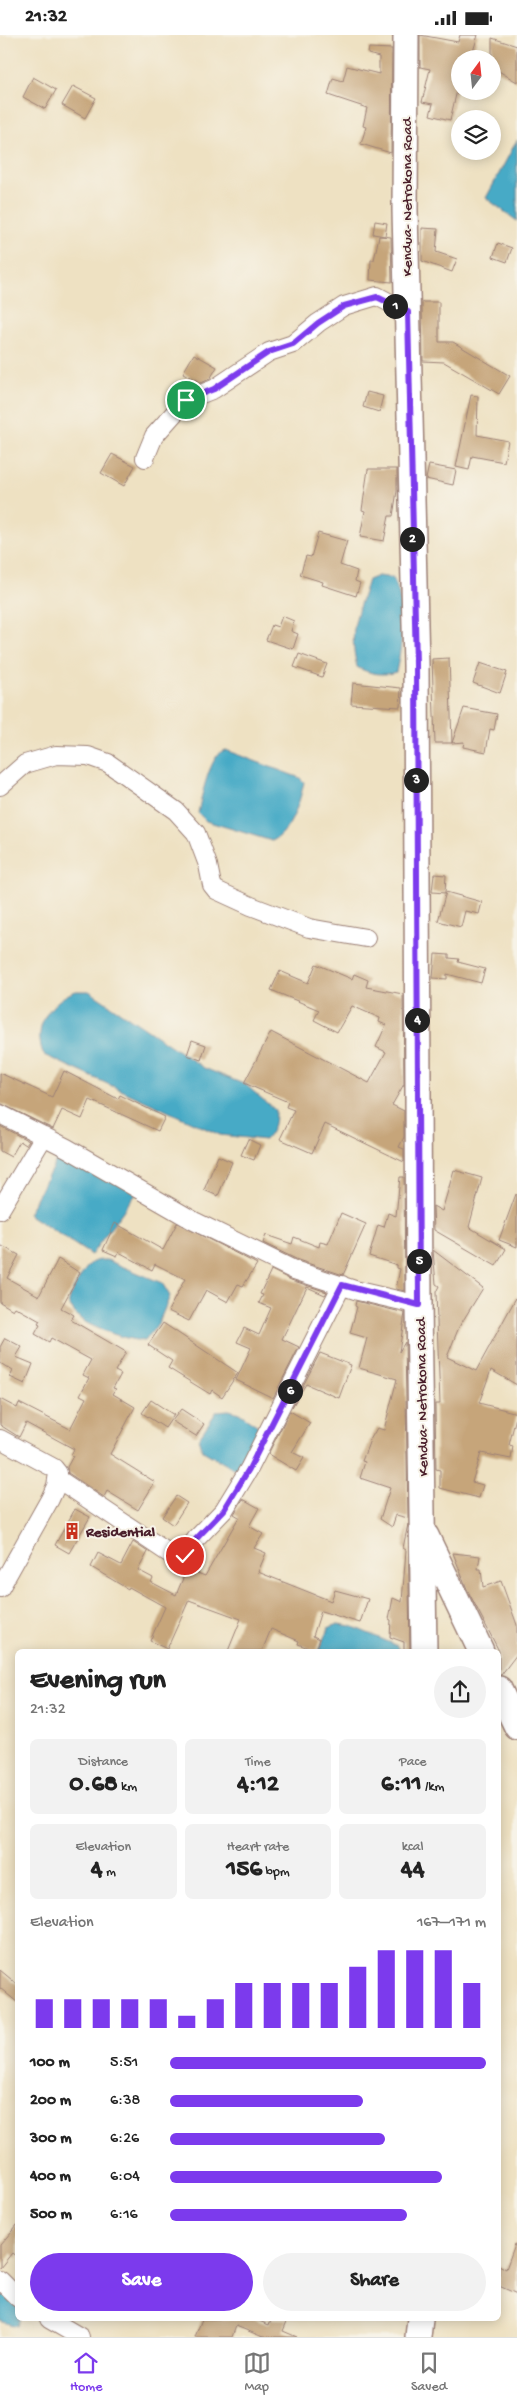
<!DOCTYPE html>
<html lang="en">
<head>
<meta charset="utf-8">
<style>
	body { margin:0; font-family:"Gochi Hand",sans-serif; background:#f2f2f2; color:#222; height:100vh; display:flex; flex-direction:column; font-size:19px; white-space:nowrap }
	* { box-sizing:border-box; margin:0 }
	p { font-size:16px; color:#767676 }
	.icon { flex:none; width:28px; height:28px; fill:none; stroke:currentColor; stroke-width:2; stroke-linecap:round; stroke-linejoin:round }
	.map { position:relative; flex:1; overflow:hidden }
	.details { position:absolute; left:15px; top:1614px; width:486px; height:672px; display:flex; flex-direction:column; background:#fff; border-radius:8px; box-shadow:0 2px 12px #0003 }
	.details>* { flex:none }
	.needle { width:32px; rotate:15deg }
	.controls { position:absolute; left:451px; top:15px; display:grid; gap:10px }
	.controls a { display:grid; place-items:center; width:50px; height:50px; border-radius:50%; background:#fff; box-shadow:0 2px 12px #0003; font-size:25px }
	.pin { position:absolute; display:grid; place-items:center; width:42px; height:42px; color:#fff; margin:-21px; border:2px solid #fff; border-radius:50%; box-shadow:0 1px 5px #0007 }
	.km { position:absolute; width:25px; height:25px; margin:-12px; border-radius:50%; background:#222; color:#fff; font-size:14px; line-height:25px; text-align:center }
	.round { display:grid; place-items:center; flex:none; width:52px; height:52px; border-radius:26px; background:#f2f2f2 }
	.head { display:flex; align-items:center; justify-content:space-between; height:85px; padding:0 15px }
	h1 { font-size:28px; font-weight:800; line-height:38px }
	.stats { display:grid; grid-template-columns:repeat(3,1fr); gap:8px; height:85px; padding:5px 15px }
	.stats div { display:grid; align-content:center; border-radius:8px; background:#f2f2f2; text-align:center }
	.stats b { font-size:25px; font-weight:800 }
	.stats small { font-size:14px; font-weight:400 }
	.stats p { font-size:14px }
	.chart { height:140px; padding:10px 15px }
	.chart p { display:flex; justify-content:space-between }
	.chart svg { width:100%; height:90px; margin-top:5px; stroke:#7c3aed; stroke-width:6 }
	.primary-button { display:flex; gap:10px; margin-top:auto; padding:10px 15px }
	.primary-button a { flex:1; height:58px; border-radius:30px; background:#7c3aed; color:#fff; font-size:20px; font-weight:800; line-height:58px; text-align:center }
	.primary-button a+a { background:#f2f2f2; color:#222 }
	ul { padding:0 15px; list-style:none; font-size:16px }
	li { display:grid; grid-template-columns:80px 60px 1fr; align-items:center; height:38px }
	li i { height:12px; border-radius:6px; background:#7c3aed }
	.status { display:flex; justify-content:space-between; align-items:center; height:35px; padding:0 25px; background:#fff; direction:ltr }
	.status svg { height:14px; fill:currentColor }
	.dock { display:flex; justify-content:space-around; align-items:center; height:70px; border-top:1px solid #e0e0e0; background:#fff; font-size:14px; color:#767676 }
	.dock a { display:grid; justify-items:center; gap:2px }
	.dock .selected { color:#7c3aed }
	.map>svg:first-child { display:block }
	.water { fill:#47aac6; stroke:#486478 }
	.building { fill:#c6a57a }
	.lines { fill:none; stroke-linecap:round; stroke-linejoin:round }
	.street-casing { stroke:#9c8076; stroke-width:20 }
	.secondary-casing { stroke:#9c8076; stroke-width:28 }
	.street { stroke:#fff; stroke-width:18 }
	.secondary { stroke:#fff; stroke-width:25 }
	.route-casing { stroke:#fff; stroke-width:10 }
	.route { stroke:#7c3aed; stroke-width:6 }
	.labels { text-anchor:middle; stroke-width:4; stroke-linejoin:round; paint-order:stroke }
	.street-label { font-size:15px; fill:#4a1f2b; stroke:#f7f3e8 }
	.poi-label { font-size:15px; font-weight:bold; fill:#4a1f2b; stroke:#f7f3e8; text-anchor:start }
</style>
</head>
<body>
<div class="status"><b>21:32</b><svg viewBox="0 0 49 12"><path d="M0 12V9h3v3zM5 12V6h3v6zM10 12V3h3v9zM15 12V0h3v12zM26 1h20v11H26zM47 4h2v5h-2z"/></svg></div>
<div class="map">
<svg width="517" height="2302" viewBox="0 0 517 2302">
	<rect width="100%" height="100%" fill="#f7f3e8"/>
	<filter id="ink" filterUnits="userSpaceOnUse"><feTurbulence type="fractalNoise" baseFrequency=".02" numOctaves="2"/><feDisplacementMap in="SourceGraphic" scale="10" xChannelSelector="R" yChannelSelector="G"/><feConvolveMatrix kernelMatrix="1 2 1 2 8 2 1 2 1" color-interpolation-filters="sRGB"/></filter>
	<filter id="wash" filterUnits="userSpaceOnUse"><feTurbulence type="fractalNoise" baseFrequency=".0096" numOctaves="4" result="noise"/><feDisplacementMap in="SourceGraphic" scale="20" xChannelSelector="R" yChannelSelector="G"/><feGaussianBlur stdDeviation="1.12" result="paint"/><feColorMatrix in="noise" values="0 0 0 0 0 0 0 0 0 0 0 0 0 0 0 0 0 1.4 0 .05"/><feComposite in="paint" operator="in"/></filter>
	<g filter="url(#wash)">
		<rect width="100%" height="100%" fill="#eee1c2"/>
		<path class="water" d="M517,105V186L486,163Z
			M378,541L393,543C407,572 403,606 396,637C383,641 369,639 357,632C348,594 357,581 368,545Z
			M225,715L300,743L304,747C300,766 291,798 272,806L206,786L198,778C201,764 210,718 225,715Z
			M76,956H89L204,1033L246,1050L275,1075C275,1088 274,1095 265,1105L220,1100L44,1020C31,993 50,965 76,956Z
			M58,1122L139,1154L91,1220L28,1179Z
			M107,1225L162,1248L170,1261L159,1287L145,1306C130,1306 95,1294 82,1285C77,1282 73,1275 69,1270C67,1262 84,1234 91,1228C96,1225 101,1225 107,1225Z
			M229,1375L239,1378L261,1393L239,1437L203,1416L198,1404L217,1376Z
			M338,1589L351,1591L398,1611L400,1616H318L329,1592Z
			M0,2255L17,2272L18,2284H20L17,2291L0,2286Z"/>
		<g id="blocks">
			<path class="building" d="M420,0L458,7L460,0H478L472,20L465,18L463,24H460V35L456,50L458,51L450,85L430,80L433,69L422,67L430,34L420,32Z
				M492,3L517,11V47L492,32Z
				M369,13L392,14L391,118L361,109L366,92L363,91L367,73L328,60L333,43L343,46L347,31L379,39V22L368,19Z
				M33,42L56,55L45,74L23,62Z
				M73,51L96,63L85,83L62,70Z
				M375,186L387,188L385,201L373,199Z
				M422,193L438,194L436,217L457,224L452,237L422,226Z
				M379,201L391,202L392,247L370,245L371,225H374Z
				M498,208L512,213L507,227L493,222Z
				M422,267H439V307H453L510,341L499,359L444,327L423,326Z
				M194,319L217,332L210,344L201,348L183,338Z
				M367,357L383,361L379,377L363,372Z
				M471,360L478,361L477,400L508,406L504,427L472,421L469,435L456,432Z
				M112,419L135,431L124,451L101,438Z
				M429,430L456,435L453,450L426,444Z
				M368,434H397V456L393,481H389L384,506L360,502L365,476L362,475Z
				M318,498L347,506L340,530L357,536L355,546L360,548L356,561L322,550L323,547L300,540L306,521L311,522Z
				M282,581L294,586L291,596L298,599L293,614L266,605L272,590L278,592Z
				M299,619L327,629L322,642L294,632Z
				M449,623L452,708H435L432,624Z
				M480,628L507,637L500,658L473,648Z
				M353,648L401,653L400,672L351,669Z
				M464,673L497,679L494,695L490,694L486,717L463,712L464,707L452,708Z
				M434,839L446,840L445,858L432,857Z
				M446,857L482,867L479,879L465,876L461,892L438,886Z
				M435,919L449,920V923L459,924L458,927L485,934L481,948L447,939V944L433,943Z
				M316,929L352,944L354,939L368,945L366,952L403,959L404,1049L392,1070L404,1076V1102L399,1112L404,1114V1127L325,1089L312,1118L280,1104L294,1075L286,1072L288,1067L244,1048L271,997L369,1048L386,1017L376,1012L386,990L379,987L380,983L352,971L337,997L314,985L319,975L271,955L280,936L308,948Z
				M192,1005L206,1010L201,1025L187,1020Z
				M64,1036L118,1064L120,1060L165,1082L158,1096L90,1065L82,1084L62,1075L53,1094L0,1068V1038L52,1062Z
				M0,1091L29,1106L26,1110L20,1106L11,1122L0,1116Z
				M248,1104L260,1110L254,1125L241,1120Z
				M218,1121L232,1127L218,1161L204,1155Z
				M454,1135L482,1143L469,1192L506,1214L496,1231L434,1195L433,1171L442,1176Z
				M400,1142H404L405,1256L396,1254L400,1234L397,1233V1230L369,1221L378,1190L384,1192L388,1178L396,1181Z
				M516,1159L517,1160V1212L499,1205Z
				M341,1178L366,1189L343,1240L298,1225L263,1208L266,1200L292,1209L294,1202L319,1212L320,1207L328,1209Z
				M115,1188L163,1215L177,1188L257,1229L243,1251L238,1249L228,1267L206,1255L189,1286L168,1276L185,1244L155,1229L152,1235L119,1217L117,1221L103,1215Z
				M0,1210L19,1220L7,1243L39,1261L58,1224L80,1238L61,1273L74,1280L71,1285L126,1317L115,1336L121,1339L113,1353L116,1354L113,1359L135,1372L110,1419L155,1447L138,1475L107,1456L104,1462L68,1438L67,1432L73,1421L71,1420L74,1414L26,1388L19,1402L0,1390V1364L17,1373L19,1368L70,1394L86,1363L80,1360L89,1343L83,1340L91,1325L51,1303L49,1307L35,1299L40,1290L38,1289L40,1286L15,1272L13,1275L0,1267Z
				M433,1215L483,1253L459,1292L447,1322L476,1336L517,1261V1350L491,1335L479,1368L517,1378L509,1410L513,1411L511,1424L481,1418L472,1447L483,1450L479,1463L440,1453V1435L436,1434L435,1369H440L436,1257L439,1251L436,1249Z
				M271,1235L291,1245L327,1257L325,1260L307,1252L282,1304L299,1312L273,1363L236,1345L251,1313L237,1307L244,1293L259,1300L271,1273L259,1268L263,1260L260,1259Z
				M356,1266L405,1278L399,1317L405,1307L408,1483L396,1480L392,1492L380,1484L390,1453L360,1443L365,1427L362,1426L370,1405L377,1393L384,1395L397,1344L359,1333L367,1303L350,1298L357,1272L355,1271Z
				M163,1288L238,1338L222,1362L212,1355L210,1359L168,1333L172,1326L148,1310Z
				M5,1303L22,1312L16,1322L33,1329L25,1349L10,1342L13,1336L0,1328V1312Z
				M320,1318L351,1330L339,1363L306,1349L292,1372Z
				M151,1365L174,1380L165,1393L142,1378Z
				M181,1374L204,1389L196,1401L172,1386Z
				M290,1376L310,1388L292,1417L304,1423L296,1436L268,1419Z
				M176,1461L187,1468L173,1490L162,1482Z
				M243,1464L259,1473L249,1491L263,1499L254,1513L266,1518L258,1537L331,1566L335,1555L368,1564L360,1588L321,1576L313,1601L320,1604L316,1616L298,1609L299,1606L271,1594L262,1616H228L241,1584L189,1565L167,1614L150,1606L165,1572L129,1552L128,1554L91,1532L98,1518L121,1530L133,1507L148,1517L138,1535L153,1543L151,1547L176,1560L187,1534L205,1541L239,1482L234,1479Z
				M75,1474L90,1482L69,1518L55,1510Z
				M408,1489L410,1616H404V1607L390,1602L391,1585L389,1584L393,1563L402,1567L406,1515L403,1513Z
				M453,1518L480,1521L478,1534H481L483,1552L501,1546L517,1590V1619L501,1640H499V1616L467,1554Z
				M0,1935L18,1950V1968L0,1953Z
				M18,2189V2223L12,2218L0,2233V2210Z
				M515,2209L517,2210V2259L499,2251V2230L506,2234Z
				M202,2284H254L269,2290L271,2284H288L283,2296L297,2302H263L236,2291L232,2302H195Z"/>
		</g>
	</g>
	<g filter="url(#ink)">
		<use href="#blocks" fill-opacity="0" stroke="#9c8076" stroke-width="1"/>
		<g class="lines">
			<g class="street-casing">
				<path id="street" d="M145,423L154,401L186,365L214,354L269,317L293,309L318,288L344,271L377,261L407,277
					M0,751L25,729L56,720L88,721L108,728L176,776L196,798L208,830L212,850L216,855L251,871L309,893L366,903
					M0,1079L67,1113L194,1186L294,1235L358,1256L419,1270
					M0,1175L44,1101
					M0,1404L54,1433L58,1438L56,1451L50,1464L0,1553
					M58,1444L173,1521L182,1523L196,1504L224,1475L249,1434L342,1250
					M0,2245L18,2263
					M49,2284L80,2302"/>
			</g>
			<g class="secondary-casing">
				<path id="secondary" d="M406,0L405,175L416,630L419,1270L424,1616
					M426,1501L481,1616
					M499,1654L517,1692
					M418,2302L420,2284"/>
			</g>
			<use href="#street" class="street"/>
			<use href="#secondary" class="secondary"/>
		</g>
	</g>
	<g class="lines" filter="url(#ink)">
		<g class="route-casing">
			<path id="route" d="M185,1521L196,1504L224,1475L249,1434L342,1250L419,1270L416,630L408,277L377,262L344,271L318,288L293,309L269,317L214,354L186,365"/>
		</g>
		<use href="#route" class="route"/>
	</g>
	<defs>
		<g id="building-bare" transform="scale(1.35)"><path d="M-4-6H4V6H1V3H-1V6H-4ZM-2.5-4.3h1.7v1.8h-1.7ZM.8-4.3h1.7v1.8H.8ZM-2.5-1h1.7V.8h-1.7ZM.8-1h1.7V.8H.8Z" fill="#c8321e" stroke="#f7f3e8" stroke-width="2.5" paint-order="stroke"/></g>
	</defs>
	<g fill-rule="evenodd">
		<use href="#building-bare" x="72" y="1496"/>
	</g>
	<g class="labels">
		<g class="street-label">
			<text transform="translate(406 162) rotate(-90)" y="5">Kendua- Netrokona Road</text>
			<text transform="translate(421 1362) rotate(-91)" y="5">Kendua- Netrokona Road</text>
		</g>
		<g class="poi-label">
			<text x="86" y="1501">Residential</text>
		</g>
	</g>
</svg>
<div class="controls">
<a><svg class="needle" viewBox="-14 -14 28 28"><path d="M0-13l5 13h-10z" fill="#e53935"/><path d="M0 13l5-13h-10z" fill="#767676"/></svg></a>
<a><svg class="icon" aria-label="layers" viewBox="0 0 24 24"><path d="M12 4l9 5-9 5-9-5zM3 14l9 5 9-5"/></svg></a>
</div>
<div class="pin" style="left:186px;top:365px;background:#1e9e55"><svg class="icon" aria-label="arrive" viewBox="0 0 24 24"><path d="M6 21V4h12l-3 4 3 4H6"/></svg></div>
<div class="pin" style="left:185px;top:1521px;background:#d93025"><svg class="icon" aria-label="check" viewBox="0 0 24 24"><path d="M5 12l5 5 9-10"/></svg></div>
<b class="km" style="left:395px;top:271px">1</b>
<b class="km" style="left:412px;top:504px">2</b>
<b class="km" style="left:416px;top:745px">3</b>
<b class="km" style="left:417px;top:985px">4</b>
<b class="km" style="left:419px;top:1226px">5</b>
<b class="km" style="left:290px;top:1356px">6</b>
<section class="details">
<div class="head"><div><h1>Evening run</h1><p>21:32</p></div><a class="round"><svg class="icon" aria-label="share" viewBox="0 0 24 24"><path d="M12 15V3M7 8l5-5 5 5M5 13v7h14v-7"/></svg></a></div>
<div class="stats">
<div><p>Distance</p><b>0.68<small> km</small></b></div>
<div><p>Time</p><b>4:12</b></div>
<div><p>Pace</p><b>6:11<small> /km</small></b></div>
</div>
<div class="stats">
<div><p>Elevation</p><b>4<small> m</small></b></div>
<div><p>Heart rate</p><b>156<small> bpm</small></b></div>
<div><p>kcal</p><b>44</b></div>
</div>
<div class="chart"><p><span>Elevation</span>167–171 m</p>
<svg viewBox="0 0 160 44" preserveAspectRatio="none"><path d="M5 44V30M15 44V30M25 44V30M35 44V30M45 44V30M55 44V38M65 44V30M75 44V22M85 44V22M95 44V22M105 44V22M115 44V14M125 44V6M135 44V6M145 44V6M155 44V22"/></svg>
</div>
<ul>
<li><b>100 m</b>5:51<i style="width:100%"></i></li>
<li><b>200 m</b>6:38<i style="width:61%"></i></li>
<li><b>300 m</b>6:26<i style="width:68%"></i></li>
<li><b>400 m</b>6:04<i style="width:86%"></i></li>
<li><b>500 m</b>6:16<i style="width:75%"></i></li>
</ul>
<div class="primary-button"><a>Save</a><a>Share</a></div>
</section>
</div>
<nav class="dock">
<a class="selected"><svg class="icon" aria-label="home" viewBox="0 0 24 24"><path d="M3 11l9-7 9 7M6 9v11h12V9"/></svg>Home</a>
<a><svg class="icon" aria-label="map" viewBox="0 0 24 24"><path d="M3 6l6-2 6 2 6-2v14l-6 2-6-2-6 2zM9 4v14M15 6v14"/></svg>Map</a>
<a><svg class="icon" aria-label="saved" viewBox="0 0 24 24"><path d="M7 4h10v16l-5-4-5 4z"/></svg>Saved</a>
</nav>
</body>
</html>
